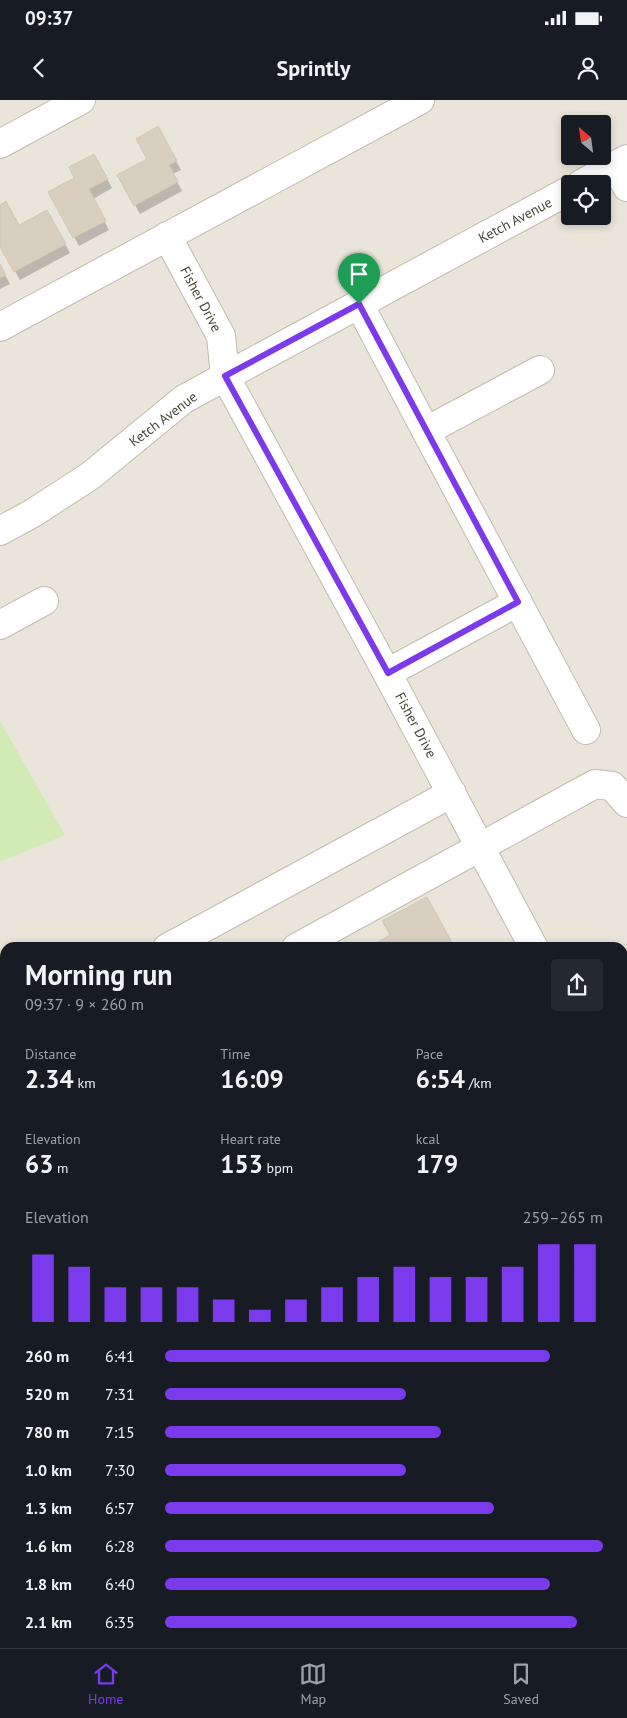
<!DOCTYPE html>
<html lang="en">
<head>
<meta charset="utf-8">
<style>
	body { margin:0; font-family:"PT Sans",sans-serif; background:#242831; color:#f1f3f6; height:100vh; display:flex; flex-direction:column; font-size:19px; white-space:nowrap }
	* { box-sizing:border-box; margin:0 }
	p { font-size:16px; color:#9ea1a6 }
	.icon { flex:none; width:28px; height:28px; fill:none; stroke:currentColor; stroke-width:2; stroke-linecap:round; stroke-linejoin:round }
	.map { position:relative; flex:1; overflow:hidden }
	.drawer { position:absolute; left:0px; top:842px; width:628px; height:706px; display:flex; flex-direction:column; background:#171b24; border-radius:15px 15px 0 0; box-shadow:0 2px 8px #0003 }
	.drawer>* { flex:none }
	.needle { width:32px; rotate:331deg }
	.buttons { position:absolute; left:561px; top:15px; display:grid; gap:10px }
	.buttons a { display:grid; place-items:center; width:50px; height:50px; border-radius:5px; background:#171b24; box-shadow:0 2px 8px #0003; font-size:25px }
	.pin { position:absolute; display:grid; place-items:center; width:42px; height:42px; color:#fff; margin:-51px -21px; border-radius:50% 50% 50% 0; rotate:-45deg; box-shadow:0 0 5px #0007 }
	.pin .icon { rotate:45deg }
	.round { display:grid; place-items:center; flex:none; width:52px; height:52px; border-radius:5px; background:#242831 }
	.summary { display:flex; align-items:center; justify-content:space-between; height:85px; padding:0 25px }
	h1 { font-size:28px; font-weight:700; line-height:38px }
	.metrics { display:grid; grid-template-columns:repeat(3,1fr); gap:8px; height:85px; padding:5px 25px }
	.metrics div { display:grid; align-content:center }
	.metrics b { font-size:25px; font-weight:700 }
	.metrics small { font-size:14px; font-weight:400 }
	.metrics p { font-size:14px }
	.chart { height:140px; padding:10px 25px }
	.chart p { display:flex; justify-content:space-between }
	.chart svg { width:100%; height:90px; margin-top:5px; stroke:#7c3aed; stroke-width:6 }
	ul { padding:0 25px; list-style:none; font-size:16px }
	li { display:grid; grid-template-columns:80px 60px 1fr; align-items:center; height:38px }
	li i { height:12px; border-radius:6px; background:#7c3aed }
	.status { display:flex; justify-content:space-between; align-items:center; height:35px; padding:0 25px; background:#171b24; direction:ltr }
	.status svg { height:14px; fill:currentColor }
	header { display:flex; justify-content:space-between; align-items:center; height:65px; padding:0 25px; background:#171b24; font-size:22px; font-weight:700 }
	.tab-bar { display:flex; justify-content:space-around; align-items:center; height:70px; border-top:1px solid #363941; background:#171b24; font-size:14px; color:#9ea1a6 }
	.tab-bar a { display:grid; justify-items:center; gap:2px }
	.tab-bar .selected { color:#7c3aed }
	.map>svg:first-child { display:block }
	.residential { fill:#eae5da; fill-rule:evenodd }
	.green { fill:#d2eab5 }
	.shadow { fill:#0003 }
	.building { fill:#d8cfc1; stroke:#d3c7b4 }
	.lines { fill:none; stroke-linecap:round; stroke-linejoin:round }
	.minor-casing { stroke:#c2bbae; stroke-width:30 }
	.minor { stroke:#fff; stroke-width:28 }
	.route-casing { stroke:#fff; stroke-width:10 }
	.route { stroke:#7c3aed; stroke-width:6 }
	.labels { text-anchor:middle; stroke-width:4; stroke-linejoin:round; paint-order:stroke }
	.street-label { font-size:14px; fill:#4b4439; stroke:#fff }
</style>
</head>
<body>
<div class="status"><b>09:37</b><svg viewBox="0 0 49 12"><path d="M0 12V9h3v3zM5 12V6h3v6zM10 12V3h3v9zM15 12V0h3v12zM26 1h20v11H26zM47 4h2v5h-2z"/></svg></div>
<header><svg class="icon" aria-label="back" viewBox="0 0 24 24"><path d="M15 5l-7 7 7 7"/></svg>Sprintly<svg class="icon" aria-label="person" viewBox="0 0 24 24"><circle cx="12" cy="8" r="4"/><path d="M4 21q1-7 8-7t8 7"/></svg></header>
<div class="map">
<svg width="627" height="1548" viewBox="0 0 627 1548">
	<rect width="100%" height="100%" fill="#f6f3ec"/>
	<path class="residential" d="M0,0H627V1548H363L371,1544H622V848H5V997L0,1000ZM570,24H602V56H570ZM570,84H602V116H570Z"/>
	<path class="green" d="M0,621L65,735L0,762Z"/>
	<path class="shadow" d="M158,28L181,70L173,74L182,91L140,114L119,76L149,60Z
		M94,55L112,88L93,99L109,130L79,146L50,93L76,78Z
		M0,106L19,126L47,111L70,153L20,180L0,144Z
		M0,166L10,184L0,189Z"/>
	<path class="building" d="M158,26L177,61L169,65L178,82L134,106L117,75L147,59L136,39Z
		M94,54L108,79L89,89L106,121L73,138L48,92L74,78L69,67Z
		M6,101L19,125L47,110L66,144L14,172L0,147V105Z
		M0,164L6,175L0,178Z
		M427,797L455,848H368L390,835L382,821Z
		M627,1423V1494L622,1486V1426Z
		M397,1544H447L449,1548H389Z"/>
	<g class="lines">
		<g class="minor-casing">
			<path id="minor" d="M0,44L81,0
				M615,65L627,87
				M581,84L627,59
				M167,136L221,236L225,276L387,573L534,848
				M359,204L426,331L540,270
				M0,227L420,0
				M426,331L586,630
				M0,431L33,413L90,376L184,299L570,90
				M0,525L44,501
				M387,573L518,502
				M167,848L452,693
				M296,848L595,684L612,686L627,703
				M0,938L5,936
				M622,1014L627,1023
				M0,1031L5,1028
				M0,1271L5,1280
				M622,1336L627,1333
				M622,1371L627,1368
				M481,1544L484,1548
				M0,1546L5,1544
				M226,1548L234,1544
				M297,1548L305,1544"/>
		</g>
		<use href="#minor" class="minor"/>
	</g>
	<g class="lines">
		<g class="route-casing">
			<path id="route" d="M359,204L518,502L388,573L225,276Z"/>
		</g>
		<use href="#route" class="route"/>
	</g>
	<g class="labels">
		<g class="street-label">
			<text transform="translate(515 120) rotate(-28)" y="5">Ketch Avenue</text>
			<text transform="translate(201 199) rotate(62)" y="5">Fisher Drive</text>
			<text transform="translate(163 319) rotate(-37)" y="5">Ketch Avenue</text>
			<text transform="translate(416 625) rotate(62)" y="5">Fisher Drive</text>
		</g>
	</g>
</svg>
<div class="buttons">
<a><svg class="needle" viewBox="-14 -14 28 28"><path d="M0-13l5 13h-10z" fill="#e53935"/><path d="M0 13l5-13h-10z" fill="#9ea1a6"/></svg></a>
<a><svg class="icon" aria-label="locate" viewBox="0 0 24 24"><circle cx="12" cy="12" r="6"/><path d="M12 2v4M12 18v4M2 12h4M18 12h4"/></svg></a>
</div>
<div class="pin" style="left:359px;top:204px;background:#1e9e55"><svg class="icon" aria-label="arrive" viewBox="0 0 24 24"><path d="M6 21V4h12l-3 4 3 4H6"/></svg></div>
<section class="drawer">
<div class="summary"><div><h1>Morning run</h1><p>09:37 · 9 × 260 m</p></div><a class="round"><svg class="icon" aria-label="share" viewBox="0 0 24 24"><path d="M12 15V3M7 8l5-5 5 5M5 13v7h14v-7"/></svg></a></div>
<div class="metrics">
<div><p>Distance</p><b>2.34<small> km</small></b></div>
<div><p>Time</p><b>16:09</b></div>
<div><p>Pace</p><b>6:54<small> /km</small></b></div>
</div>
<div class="metrics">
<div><p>Elevation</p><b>63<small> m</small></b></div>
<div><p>Heart rate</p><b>153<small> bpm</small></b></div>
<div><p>kcal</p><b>179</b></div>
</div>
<div class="chart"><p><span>Elevation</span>259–265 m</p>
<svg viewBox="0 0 160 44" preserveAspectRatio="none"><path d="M5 44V11M15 44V17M25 44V27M35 44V27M45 44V27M55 44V33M65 44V38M75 44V33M85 44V27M95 44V22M105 44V17M115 44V22M125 44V22M135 44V17M145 44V6M155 44V6"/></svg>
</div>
<ul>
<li><b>260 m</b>6:41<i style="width:88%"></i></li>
<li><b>520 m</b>7:31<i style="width:55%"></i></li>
<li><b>780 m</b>7:15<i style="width:63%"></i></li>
<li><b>1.0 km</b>7:30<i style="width:55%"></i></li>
<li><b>1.3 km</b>6:57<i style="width:75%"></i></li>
<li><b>1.6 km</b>6:28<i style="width:100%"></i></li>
<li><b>1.8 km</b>6:40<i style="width:88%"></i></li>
<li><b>2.1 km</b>6:35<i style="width:94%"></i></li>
</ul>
</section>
</div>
<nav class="tab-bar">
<a class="selected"><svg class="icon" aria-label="home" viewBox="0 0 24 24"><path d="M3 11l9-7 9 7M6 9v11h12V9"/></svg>Home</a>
<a><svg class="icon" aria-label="map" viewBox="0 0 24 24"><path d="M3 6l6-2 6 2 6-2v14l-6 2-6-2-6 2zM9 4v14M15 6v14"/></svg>Map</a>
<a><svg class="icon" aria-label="saved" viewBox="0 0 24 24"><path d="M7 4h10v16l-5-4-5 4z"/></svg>Saved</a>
</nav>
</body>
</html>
